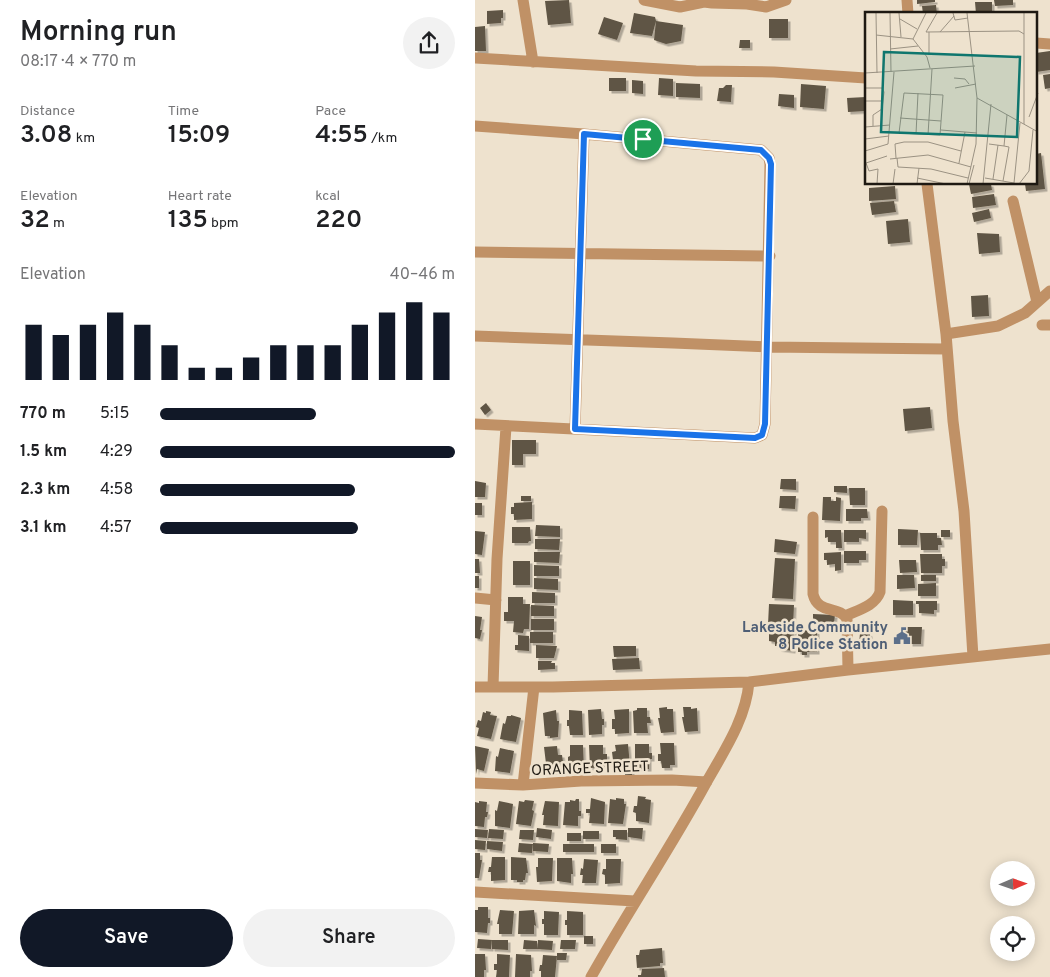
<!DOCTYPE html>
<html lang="en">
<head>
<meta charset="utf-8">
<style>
	body { margin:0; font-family:Overpass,sans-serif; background:#f2f2f2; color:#202124; height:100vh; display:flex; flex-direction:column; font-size:19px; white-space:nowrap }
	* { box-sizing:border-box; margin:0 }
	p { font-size:16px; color:#757577 }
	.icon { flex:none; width:28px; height:28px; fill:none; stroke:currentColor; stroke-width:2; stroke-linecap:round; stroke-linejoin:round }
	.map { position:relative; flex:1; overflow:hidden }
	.drawer { display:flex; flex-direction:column; background:#fff; width:475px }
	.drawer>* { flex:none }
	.needle { width:32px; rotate:88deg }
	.controls { position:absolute; left:515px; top:861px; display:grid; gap:10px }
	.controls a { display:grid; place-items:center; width:45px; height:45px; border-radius:50%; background:#fff; box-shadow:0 2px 12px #0003; font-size:25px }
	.pin { position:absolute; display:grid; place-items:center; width:42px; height:42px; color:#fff; margin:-21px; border:2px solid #fff; border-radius:50%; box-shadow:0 1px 5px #0007 }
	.round { display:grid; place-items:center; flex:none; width:52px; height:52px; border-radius:26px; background:#f2f2f2 }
	.overview { display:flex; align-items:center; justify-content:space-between; height:85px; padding:0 20px }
	h1 { font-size:28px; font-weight:600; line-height:38px }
	.stats { display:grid; grid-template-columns:repeat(3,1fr); gap:8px; height:85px; padding:5px 20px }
	.stats div { display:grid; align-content:center }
	.stats b { font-size:25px; font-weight:600 }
	.stats small { font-size:14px; font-weight:400 }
	.stats p { font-size:14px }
	.chart { height:140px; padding:10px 20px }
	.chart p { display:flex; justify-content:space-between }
	.chart svg { width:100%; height:90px; margin-top:5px; stroke:#111827; stroke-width:6 }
	.primary-button { display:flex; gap:10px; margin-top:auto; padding:10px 20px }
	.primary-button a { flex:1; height:58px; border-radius:30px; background:#111827; color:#fff; font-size:20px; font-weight:600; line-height:58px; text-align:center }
	.primary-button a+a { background:#f2f2f2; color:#202124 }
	ul { padding:0 20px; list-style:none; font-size:16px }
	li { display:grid; grid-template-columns:80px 60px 1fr; align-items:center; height:38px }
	li i { height:12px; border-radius:6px; background:#111827 }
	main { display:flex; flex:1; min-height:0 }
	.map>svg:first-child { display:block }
	.building { fill:#5f5544; filter:url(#shadow) }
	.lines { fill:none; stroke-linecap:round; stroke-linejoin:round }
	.minor { stroke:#c09166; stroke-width:11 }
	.route-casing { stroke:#fff; stroke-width:10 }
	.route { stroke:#1a73e8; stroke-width:6 }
	.labels { text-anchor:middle; stroke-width:5; stroke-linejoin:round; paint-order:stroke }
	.service-label { font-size:15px; font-weight:bold; fill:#4e5e75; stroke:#eee2ce; text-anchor:end }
	.street-label { font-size:15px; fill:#1e1912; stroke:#eee2ce }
	.inset-road { fill:none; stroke:#9b9283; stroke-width:1 }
	.view { fill:#0f766e; fill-opacity:0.15; stroke:#0f766e; stroke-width:2.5 }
	.inset-edge { fill:none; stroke:#1e1912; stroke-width:2.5 }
</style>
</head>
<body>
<main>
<section class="drawer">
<div class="overview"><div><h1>Morning run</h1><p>08:17 · 4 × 770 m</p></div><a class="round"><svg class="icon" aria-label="share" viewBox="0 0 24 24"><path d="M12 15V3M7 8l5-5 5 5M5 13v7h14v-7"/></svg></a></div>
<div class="stats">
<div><p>Distance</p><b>3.08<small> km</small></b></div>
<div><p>Time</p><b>15:09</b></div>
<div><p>Pace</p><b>4:55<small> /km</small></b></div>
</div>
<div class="stats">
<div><p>Elevation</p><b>32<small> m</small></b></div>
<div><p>Heart rate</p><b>135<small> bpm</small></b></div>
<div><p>kcal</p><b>220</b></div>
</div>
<div class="chart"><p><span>Elevation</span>40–46 m</p>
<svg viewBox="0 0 160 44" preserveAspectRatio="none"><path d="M5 44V17M15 44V22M25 44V17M35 44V11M45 44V17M55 44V27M65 44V38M75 44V38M85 44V33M95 44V27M105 44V27M115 44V27M125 44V17M135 44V11M145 44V6M155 44V11"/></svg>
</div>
<ul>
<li><b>770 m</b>5:15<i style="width:53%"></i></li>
<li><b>1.5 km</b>4:29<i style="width:100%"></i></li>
<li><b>2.3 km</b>4:58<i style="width:66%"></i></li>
<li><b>3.1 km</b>4:57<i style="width:67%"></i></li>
</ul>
<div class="primary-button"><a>Save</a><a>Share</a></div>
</section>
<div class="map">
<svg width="575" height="977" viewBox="0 0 575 977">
	<defs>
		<filter id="shadow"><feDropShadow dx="2.5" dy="2.5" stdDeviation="0" flood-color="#0004"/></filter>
	</defs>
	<rect width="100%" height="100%" fill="#eee2ce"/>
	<path class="building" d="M94,0L96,23L73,25L70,1Z
		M442,0H460V2L442,4Z
		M519,0H538V5L520,6Z
		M500,2H517V14H501Z
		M461,5L462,14H448L447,6Z
		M28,10V18H26V23L12,24V11Z
		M159,13L180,17L181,21L177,36L155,33Z
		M129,17L148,23L142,40L123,34Z
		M294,19H313V38H294Z
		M181,21L208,25L206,41L191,44L179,40Z
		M10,26L11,51H0V27Z
		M265,40H275V48H264Z
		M575,51V70L561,72V53Z
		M575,74V88L570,89L568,75Z
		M134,78H151V91H134Z
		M184,78L198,79V96L183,95Z
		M157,80L168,81V94L157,93Z
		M201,83L225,84V98L201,97Z
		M326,84L351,86L349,109L325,107Z
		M251,85H257L256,102L242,101L244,88H248Z
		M304,94L319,95V108L303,106Z
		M391,97V111L373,112L372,98Z
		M566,153L570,189L551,191L550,184H561V154Z
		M494,184H516L517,190L496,194Z
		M420,186L421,199L394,201V188Z
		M519,194L521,205L498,208L497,197Z
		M419,201L421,212L397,215L395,203Z
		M514,209L516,218L499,222L497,213Z
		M433,219L435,242L413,244L411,221Z
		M502,233L524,234L525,252L504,254Z
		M513,295L514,316L497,317L496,296Z
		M11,403L16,410L10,415L5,408Z
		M455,407L457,428L430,431L428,409Z
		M37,440H61V454H48V465H37Z
		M306,479H321V490L305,489Z
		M0,481L11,483L10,497H0Z
		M359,486H372V493L359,492Z
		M374,488H390V505H375Z
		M46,496H56V501H46Z
		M305,496H321L320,509L304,508Z
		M348,497H356V501H361V497L366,498L365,521L347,520Z
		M57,502V519L39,520V514H36V507H39V503Z
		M0,503H7V515H0Z
		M371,509H392L393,518H386V521H371Z
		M61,525L85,526V537L60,536Z
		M37,527H55L56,541H54L53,543H37Z
		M423,529L443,530L442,545H423Z
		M350,530H366L367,548H361V542H353V537L350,538Z
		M369,530H391V539L384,538V542H369Z
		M466,530H475V537H466Z
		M0,531L10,532L7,555L0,554Z
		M445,533H462V538H466L467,545H463V550H446Z
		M60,539H85L84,550L60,549Z
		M300,539L322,542L320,554L299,552Z
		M369,551H391V560H384V563H369Z
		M59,552H85L84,563L59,562Z
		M366,552V570L360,571V564L352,565V560H349V553Z
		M445,554H467V559H470V566H467V573H446Z
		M300,558L320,559L318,599L297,598Z
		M0,559H4L5,573H0Z
		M424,560H441L442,572L425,573Z
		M38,561H55V585H38Z
		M59,565L84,566V576H59Z
		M422,575H439L440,588L422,589Z
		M446,575H461V581H446Z
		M0,576H4V588H0Z
		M59,578L83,579V590L59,589Z
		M461,583V596H443V584Z
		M57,592L80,593V603H57Z
		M33,597H48V604H55L54,629H49L48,633L38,632L39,621H29V612H33Z
		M418,600L438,601V615H418Z
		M441,601H462V610H459V614L444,613V604H441Z
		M294,604L319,605L318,626L293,625Z
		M56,605L79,606V616H56Z
		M338,614L360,615L359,623L338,622Z
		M0,616L7,617L5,630H7L5,639L0,638Z
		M56,619H79V630H56Z
		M427,627H447L446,644H435V639H426Z
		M294,629L319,630L318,651L304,649L305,646H300V642L294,641Z
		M323,630L342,631V652H332V655H327V652H323Z
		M55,632H78V643H55Z
		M385,633L395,634L394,645H384Z
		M43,635L54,636V651L40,650V645H43Z
		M61,645L82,646L79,658H61Z
		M138,646H161V656L139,657Z
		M164,658L165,669L138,670L137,659Z
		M63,661H77L76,663H80V669L63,670Z
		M192,707V709H198L199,732L186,733L183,718H185L184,708Z
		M208,707H216V709L222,708L223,731L210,732L207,717H209Z
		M162,708H172V717H175L176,723H172L173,733H159L158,711L162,710Z
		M126,709L127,719H129V725H127V734L114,735L113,710Z
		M154,709V733L140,734V729H137V719H140L139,710Z
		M81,710L82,721H84L83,737L75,738V736H70L68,713Z
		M94,710L107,711L108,735H95L94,726H92V720H94Z
		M11,711L16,712L15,715L22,716L16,739L2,736L4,728L1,727L3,720L6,721L8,712L11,713Z
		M36,715L46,718L41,742L25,739L28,723L30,724L32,716H36Z
		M185,743H199L200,765H195V768H187L186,761H183V754H186Z
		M153,744L155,766L142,767L141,760H138L137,752L141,751L140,745Z
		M160,744H174V753H177V759H174V769H160Z
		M95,745H108L109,770L96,771V762H93V757L95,756Z
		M114,745H128V754H132V761H129V767L115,768Z
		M0,746L14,749L9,771L2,769L1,774Z
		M82,746L83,755H87L88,762H84L85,771L72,772L69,747Z
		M25,748L39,751L35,773L20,771L21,756L23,757Z
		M157,768V775L150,776V769Z
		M163,796L171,797L170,799L176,800L174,823L161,821V813L158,812L159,806H162Z
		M116,798L130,802L129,824L114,823L115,813H111V809H115Z
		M141,798L149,799V804H151L148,824L133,823L135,799L141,800Z
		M101,799H104V811H106V816H103V826L88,825L90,802H95V800L100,801Z
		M50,800L59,801L57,810L59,811L56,826L41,824L44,801L49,802Z
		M4,801L12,802L11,812H13L12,817H10L9,827L0,826V802L4,803Z
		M24,801L38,804L35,828L20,826V810L22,811Z
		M70,801L84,802L83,826L68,825L69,815H67Z
		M62,828L77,830L76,839L61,837Z
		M153,828H168L167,839L153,837Z
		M0,829L13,830L12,838L0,837Z
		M14,829L29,830L28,839L13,838Z
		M45,830H59L58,840L44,839Z
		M138,830H152V840L141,839V837H138Z
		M108,831H124V839H108Z
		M92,833H106V841H92Z
		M0,840L11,841L10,850L0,849Z
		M12,841L28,842L27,851L12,849Z
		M44,843L58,844L57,853L43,852Z
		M58,843L74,844L73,852L58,851Z
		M88,844H119V852H88Z
		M126,844H141V853H126Z
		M0,853H5V860H7L4,878H0Z
		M17,857H30V880L16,881V872H13L14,867H16Z
		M36,857L51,858L53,873H51L50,880H48V882H42V880H36Z
		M63,858H78L77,881L62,882L61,867H63Z
		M82,858H97L98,874H96V883L82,881Z
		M109,859L123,860L121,883H107L108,875H105L106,868L108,869Z
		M131,859H146L145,883L130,884V875L127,874L128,869H131Z
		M3,907H13V918H15V923H13L12,933L0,932V910H3Z
		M25,910L39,911L37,934H24V924H22Z
		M59,910L61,926L59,925V934H43L44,911Z
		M69,911L84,912L83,935H69V924H67V919H69Z
		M92,911L108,912V935H92V925H90V920H92Z
		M109,936H118V944H109Z
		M3,939L17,940L16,949L2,948Z
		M17,940H33V950L17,949Z
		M49,940L62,941V949H48Z
		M63,940L78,941L77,950L62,949Z
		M86,940H101L100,949H85Z
		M187,948L188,963H185V966L162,968L161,955H164L165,950Z
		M82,953H92L91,960H82Z
		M0,954H10L11,970H9V977H0Z
		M22,954L35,955L34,977H21L22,970H19V964H22Z
		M41,954L56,955L57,971H55V977H40Z
		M68,955L82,956L80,977H66V971H64L65,965H67Z
		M189,968L190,977H163V975H166L167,969Z"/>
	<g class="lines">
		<path class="minor" d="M48,0L58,62
			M169,0L205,7L229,2L237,3L272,4L291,7L311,0
			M432,0L433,14
			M561,43L575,44
			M0,58L221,71L299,72L391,78
			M0,126L109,134L286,150L294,158L295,164L290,424L287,435L280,438L0,424
			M452,184L471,334L478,421L489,511L498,657
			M538,201L562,302
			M0,252L295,256
			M567,325H575
			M471,334L523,326L550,313L575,291
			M0,336L198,343L293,347L471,349
			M100,429L109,134
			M338,517V594C343,615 364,605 372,619L373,670
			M0,598L21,600
			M370,616C383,610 400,606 405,592L407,511
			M0,687H78L274,682L373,670L575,649
			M18,687L22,559L31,427
			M0,783L48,785L106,781L197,780L232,782
			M48,785L59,687
			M0,892L160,901
			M116,977C153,911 195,849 231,783C249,751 271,719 274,682"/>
	</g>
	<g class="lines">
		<g class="route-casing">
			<path id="route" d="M109,134L286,150L294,158L296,164L290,424L287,435L280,438L100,429Z"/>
		</g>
		<use href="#route" class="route"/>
	</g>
	<defs>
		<g id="civic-bare" transform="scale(1.35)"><path d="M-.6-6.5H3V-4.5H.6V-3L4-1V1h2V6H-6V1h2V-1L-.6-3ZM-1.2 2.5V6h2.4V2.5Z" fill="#5c6f8a" stroke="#eee2ce" stroke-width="2.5" paint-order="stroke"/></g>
	</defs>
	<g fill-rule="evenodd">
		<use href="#civic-bare" x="427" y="636"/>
	</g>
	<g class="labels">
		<g class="service-label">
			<text x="413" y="632">Lakeside Community<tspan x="413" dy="17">8 Police Station</tspan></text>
		</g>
		<g class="street-label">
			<text transform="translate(115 768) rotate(-2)" y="5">ORANGE STREET</text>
		</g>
	</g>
	<g transform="translate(390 12)">
		<rect width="172" height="172" fill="#eee2ce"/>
		<path class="inset-road" d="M11,1L12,61M25,1L26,60M34,1L36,25M72,1L61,20L154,19L159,22V112M88,1L90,8L103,6M35,7L52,17M64,20V43M75,20L89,4M159,22V1M11,23L48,27L62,45L65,56M48,27L61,1M25,37L53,34M0,61L110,54M89,66L100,67L104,72M0,76H17L19,80L17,97L8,103V114M90,76L111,72M39,81L78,83L75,123L34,121ZM112,86L173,120M0,89H17M164,105L173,81M35,106L76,109M0,115L25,113M76,118L112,121M51,122L53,81M63,123L67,57M0,127L24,124M124,132L139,134M0,139L23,132L29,60M31,146L30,132L39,130H63L96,139M32,146L33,155L66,157L103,166M25,147L63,143L106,155M94,151L100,120M52,166L81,172M120,166L149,171L155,111M128,167L133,133M138,169L144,135L139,134L142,103M12,172L13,157L4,159L1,151L22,144M28,172L30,157M52,172L54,156M102,172L111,132L112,86L102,1M104,172L109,153M118,172L126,92M154,172L164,159L168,118"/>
		<path class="view" d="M19,40L155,45L152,125L16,120Z"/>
		<rect width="172" height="172" class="inset-edge"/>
	</g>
</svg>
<div class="controls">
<a><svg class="needle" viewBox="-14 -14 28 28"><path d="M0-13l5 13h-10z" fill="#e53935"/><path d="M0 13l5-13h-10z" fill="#757577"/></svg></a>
<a><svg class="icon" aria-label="locate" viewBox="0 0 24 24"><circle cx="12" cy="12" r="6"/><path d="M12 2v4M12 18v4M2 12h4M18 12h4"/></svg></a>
</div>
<div class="pin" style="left:168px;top:139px;background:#1e9e55"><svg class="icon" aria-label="arrive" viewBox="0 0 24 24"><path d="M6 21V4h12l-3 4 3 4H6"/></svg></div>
</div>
</main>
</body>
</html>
